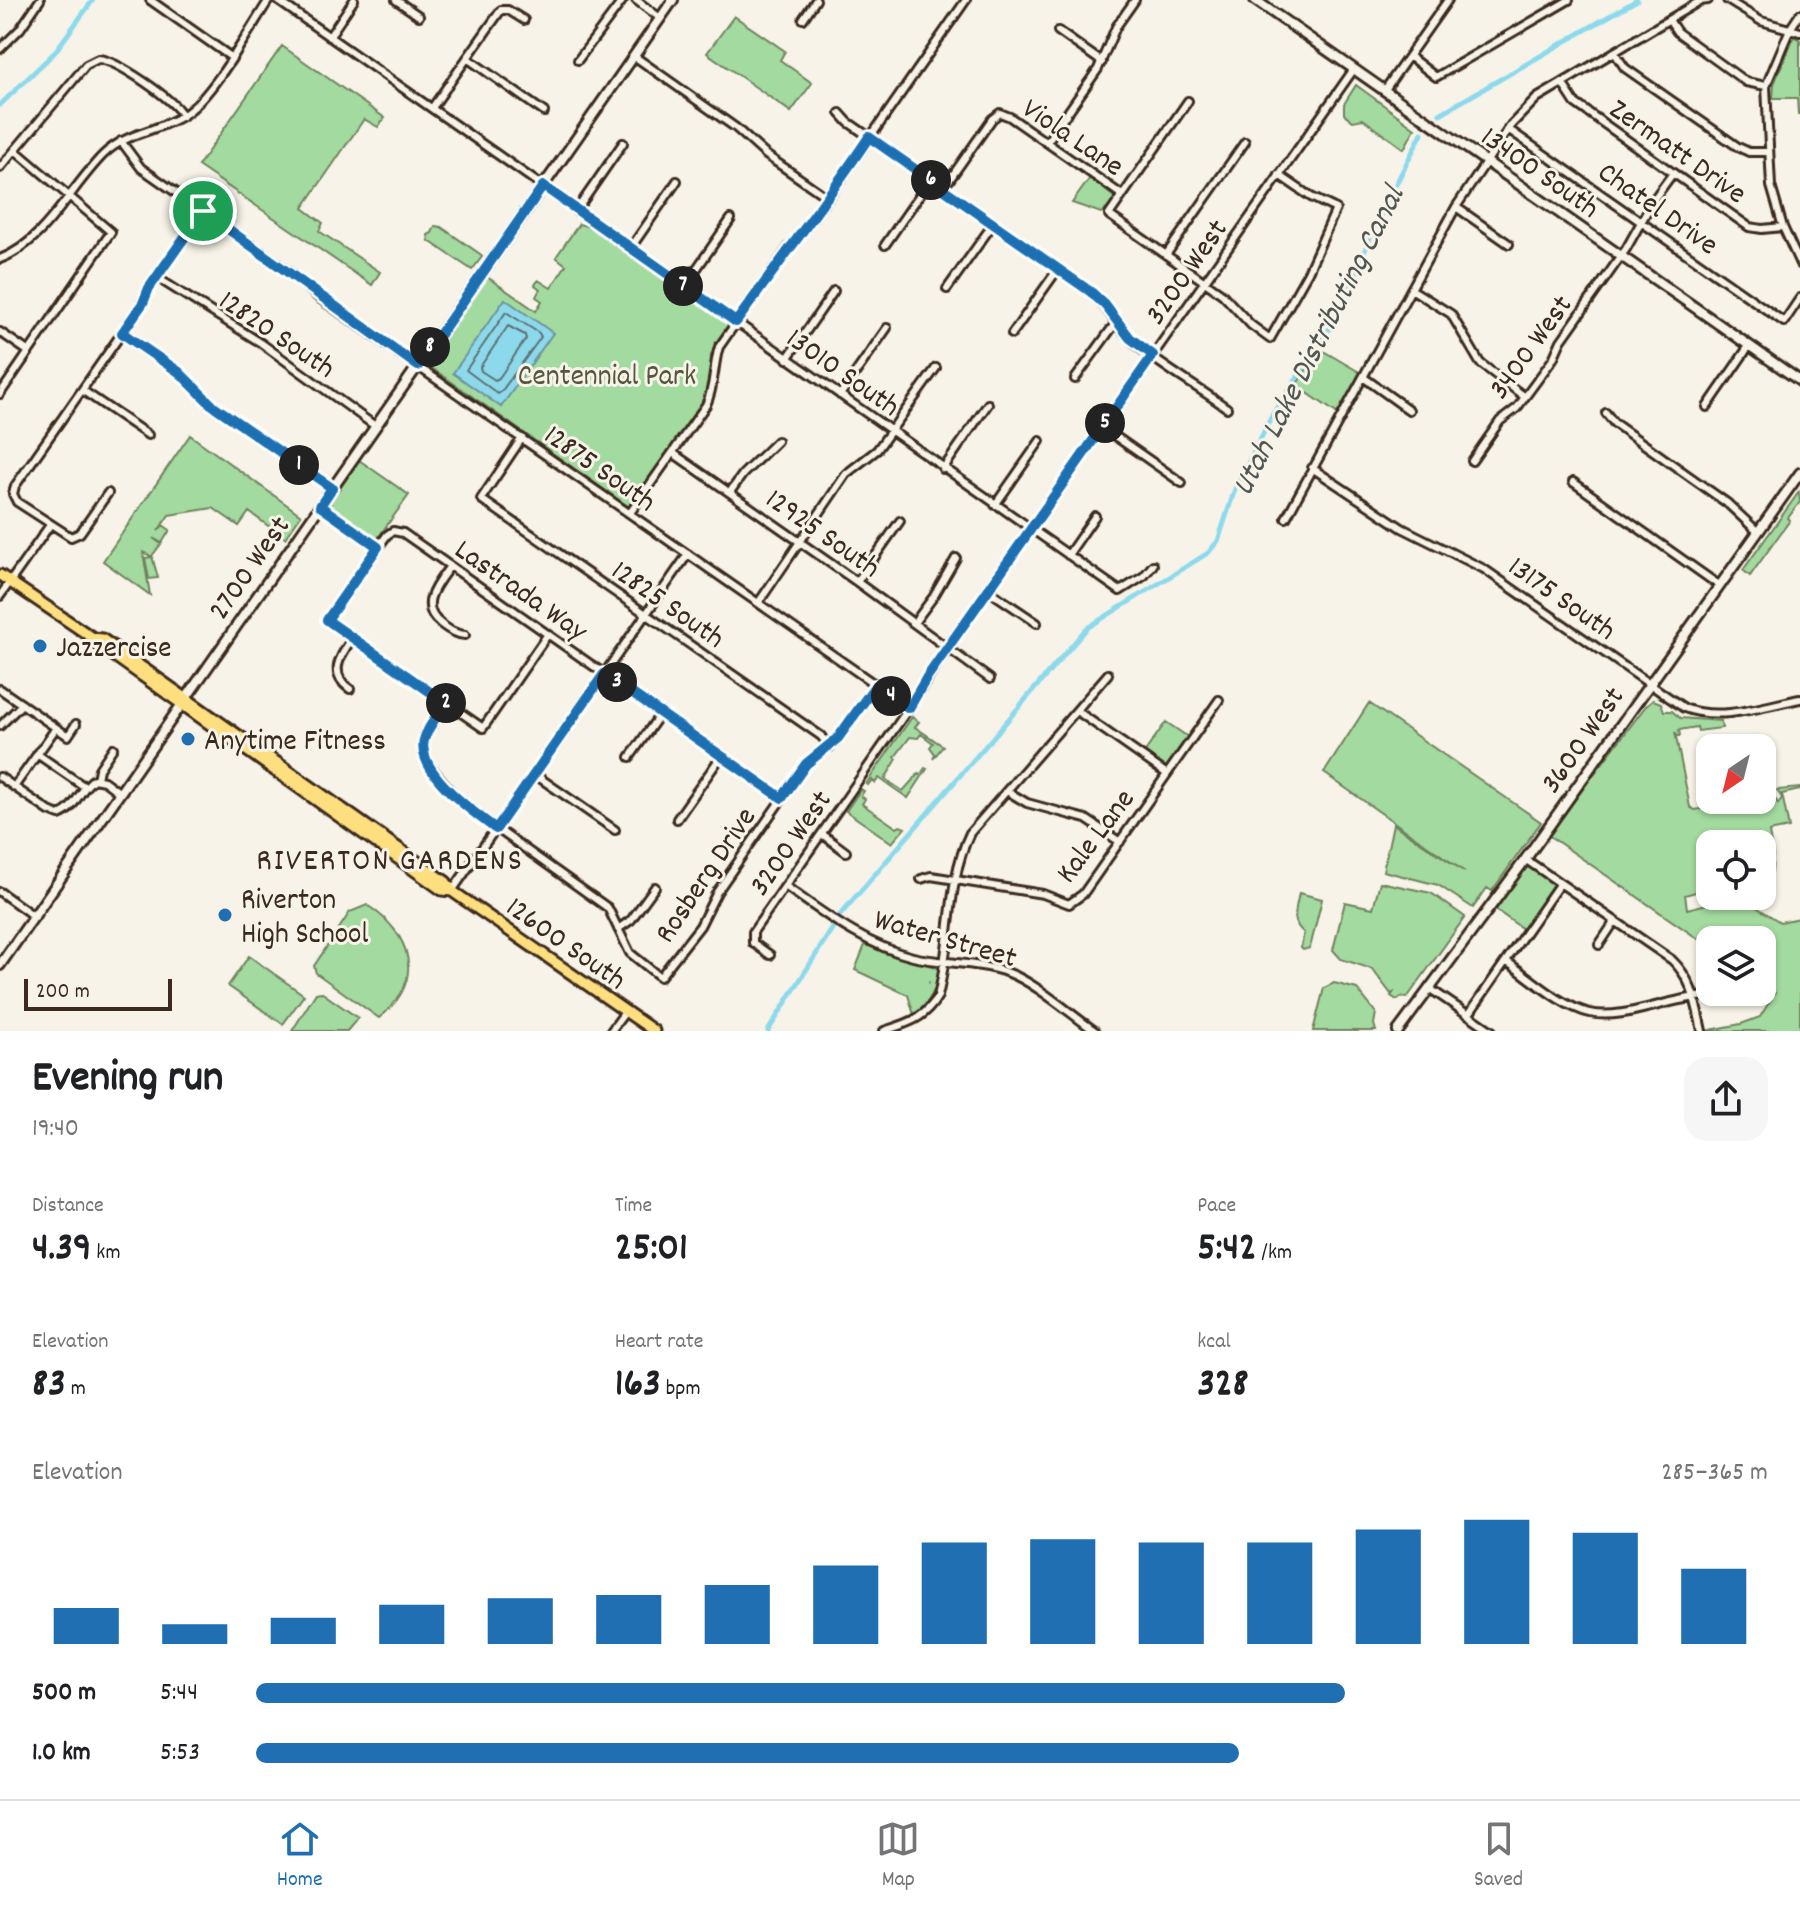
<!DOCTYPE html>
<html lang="en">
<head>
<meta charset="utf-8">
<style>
	body { margin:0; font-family:Dekko,sans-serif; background:#f6f6f6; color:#202124; height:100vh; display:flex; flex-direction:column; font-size:30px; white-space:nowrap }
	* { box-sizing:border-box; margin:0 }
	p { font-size:26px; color:#757577 }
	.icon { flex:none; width:44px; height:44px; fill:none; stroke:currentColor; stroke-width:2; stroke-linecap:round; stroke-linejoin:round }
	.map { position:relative; height:1031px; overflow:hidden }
	.panel { display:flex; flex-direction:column; background:#fff; flex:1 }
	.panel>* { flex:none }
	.needle { width:52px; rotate:215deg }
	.fabs { position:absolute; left:1696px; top:734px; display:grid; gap:16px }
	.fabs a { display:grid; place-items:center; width:80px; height:80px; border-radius:16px; background:#fff; box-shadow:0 2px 6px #0004; font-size:40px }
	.scale { position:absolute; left:24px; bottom:20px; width:148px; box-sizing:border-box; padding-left:8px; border:4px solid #3b2a1e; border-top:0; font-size:22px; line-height:28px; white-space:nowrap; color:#3b2a1e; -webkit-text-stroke:6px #f7f3e8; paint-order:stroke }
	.pin { position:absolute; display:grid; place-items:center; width:68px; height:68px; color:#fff; margin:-34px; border:4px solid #fff; border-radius:50%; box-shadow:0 2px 8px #0007 }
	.km { position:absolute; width:40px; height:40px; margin:-20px; border-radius:50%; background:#222; color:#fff; font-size:22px; line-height:40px; text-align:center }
	.round { display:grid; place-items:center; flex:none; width:84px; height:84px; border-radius:24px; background:#f6f6f6 }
	.summary { display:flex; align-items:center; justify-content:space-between; height:136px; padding:0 32px }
	h1 { font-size:44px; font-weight:800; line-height:60px }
	.metrics { display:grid; grid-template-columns:repeat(3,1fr); gap:12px; height:136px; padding:8px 32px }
	.metrics div { display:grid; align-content:center }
	.metrics b { font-size:40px; font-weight:800 }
	.metrics small { font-size:22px; font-weight:400 }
	.metrics p { font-size:22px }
	.chart { height:224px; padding:16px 32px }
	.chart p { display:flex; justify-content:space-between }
	.chart svg { width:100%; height:144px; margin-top:8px; stroke:#1f6fb2; stroke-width:6 }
	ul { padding:0 32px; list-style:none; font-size:26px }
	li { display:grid; grid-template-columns:128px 96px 1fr; align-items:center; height:60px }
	li i { height:20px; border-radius:10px; background:#1f6fb2 }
	.tab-bar { display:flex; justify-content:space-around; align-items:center; height:112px; border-top:2px solid #e0e0e0; background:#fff; font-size:22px; color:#757577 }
	.tab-bar a { display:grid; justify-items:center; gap:4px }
	.tab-bar .on { color:#1f6fb2 }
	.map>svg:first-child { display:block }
	.green { fill:#a3da9f; stroke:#6f825e; stroke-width:2 }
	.water { fill:#8dd9ec; stroke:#6c939a; stroke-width:2 }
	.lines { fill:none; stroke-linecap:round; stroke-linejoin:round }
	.shore { stroke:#5c7070; stroke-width:2 }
	.stream { stroke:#6c939a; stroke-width:2 }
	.canal { stroke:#8dd9ec; stroke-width:5 }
	.minor-casing { stroke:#3b2a1e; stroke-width:12 }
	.secondary-casing { stroke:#3b2a1e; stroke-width:14 }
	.primary-casing { stroke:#3b2a1e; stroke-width:15 }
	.minor { stroke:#f7f3e8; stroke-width:6 }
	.secondary { stroke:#f7f3e8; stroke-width:8 }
	.primary { stroke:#fedf80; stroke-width:9 }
	.route-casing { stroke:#fff; stroke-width:16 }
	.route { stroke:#1f6fb2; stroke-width:10 }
	.poi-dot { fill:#1f6fb2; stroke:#f7f3e8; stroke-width:3 }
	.labels { text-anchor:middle; stroke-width:6; stroke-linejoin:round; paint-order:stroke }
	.street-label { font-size:30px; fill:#3b2a1e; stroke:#f7f3e8 }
	.park-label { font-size:30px; fill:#55563e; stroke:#f7f3e8 }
	.poi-label { font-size:30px; fill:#3b2a1e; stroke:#f7f3e8; text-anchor:start }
	.water-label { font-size:32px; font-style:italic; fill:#505652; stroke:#f7f3e8 }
	.neighbourhood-label { font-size:32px; letter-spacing:2px; fill:#3b2a1e; stroke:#f7f3e8 }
</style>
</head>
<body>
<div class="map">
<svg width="1800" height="1031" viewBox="0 0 1800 1031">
	<rect width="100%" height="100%" fill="#f7f3e8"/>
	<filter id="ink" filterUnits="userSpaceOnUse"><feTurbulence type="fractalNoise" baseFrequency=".0125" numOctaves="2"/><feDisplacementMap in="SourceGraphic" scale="16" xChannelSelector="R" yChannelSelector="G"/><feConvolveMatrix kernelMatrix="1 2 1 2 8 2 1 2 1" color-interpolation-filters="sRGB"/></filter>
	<g filter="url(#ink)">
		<path class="green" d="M734,16L785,51L780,60L812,83L791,112L707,53Z
			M1796,37L1800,40V114H1798L1797,98H1773L1774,84L1793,39Z
			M282,46L385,118L378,127L364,119L303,208L323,223L319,231L380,272L372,285L198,166Z
			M1356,85L1415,128L1404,149L1363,119L1353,121L1344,114V104Z
			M1090,178L1114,197L1111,206L1101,213L1072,203Z
			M579,224L590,227L729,323L711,355L709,387L703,402L629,507L426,364L487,277L536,311L542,301L536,297L540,289L535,285L538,280L551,288L566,265L556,257Z
			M435,226L441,227L480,254L482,257L472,270L429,241L428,235L432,233Z
			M1320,349L1361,373L1338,414L1296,385Z
			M190,435L301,515L285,538L249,512L239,526L213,508L169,515L158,531L163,525L170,530L162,543L153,538L161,544L152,556L158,578L149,579L145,558L152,557L143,552L150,595L103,561Z
			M359,460L409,495L377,539L331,509V501Z
			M1799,492L1800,502L1788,518L1790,520L1750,576L1743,570Z
			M1653,700L1661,703L1664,711H1672L1680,718L1721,721L1722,728L1698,731L1697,727L1679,730L1680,736H1677L1675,732L1690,807L1695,810L1723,805L1724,809H1735L1737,807L1776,800L1778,804L1782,798L1777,790L1800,788V790L1782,794L1789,828L1769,832L1773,855L1772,872L1762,874V878V844H1710V888L1685,895L1687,909L1739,896L1780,922L1800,918V1031H1705L1741,1024L1760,1017L1775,993L1762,983V940H1710V947L1548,835L1645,707Z
			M1369,703L1541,822L1492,891L1487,888L1473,908L1438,885L1383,871L1393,824L1465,872L1324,773Z
			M912,717L919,722L915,727L943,746L933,759L935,754L930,747L933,743L921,734L918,738L910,737L895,757L897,759L885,779L903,791L918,774L920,775L925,768L927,769L908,798L879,778L875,783L872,780L868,785L866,784Z
			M1166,722L1188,737L1166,768L1144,753Z
			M861,789L864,791L861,796L865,799L862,804L897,828L900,826L905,828L892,843L846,811Z
			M1526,865L1554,884L1523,929L1496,910Z
			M1380,882L1431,893L1465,917L1407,998L1401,997L1397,1000L1391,996L1393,993L1391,994L1372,969L1341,959L1333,950L1345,902L1373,908Z
			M1299,893L1322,899L1310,948L1303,950L1301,948L1304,933C1290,922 1296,909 1299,893Z
			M367,905C412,934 426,981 379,1018L316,973L314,966L350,912Z
			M865,945L938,968C938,988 930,1003 914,1015L908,995L855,970Z
			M249,956L304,995L283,1024L228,986Z
			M1334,983L1357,989L1376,1013L1374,1024L1376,1031H1313L1324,988Z
			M321,992L358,1018L347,1031H292L316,993Z"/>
		<path class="water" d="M505,299L553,333L501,407L453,373Z"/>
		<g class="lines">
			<path class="shore" d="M506,312L539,333L541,337L501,392L498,394L466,370Z
				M508,326L525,335L526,339L499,378L495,380L481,371L480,367Z"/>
			<path class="stream" d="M929,983V982"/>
			<path class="canal" d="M0,105L54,53L93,0
				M1440,114L1637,0
				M840,915L1087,628L1208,553L1218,541L1235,489L1273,414L1330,328L1344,302L1376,223L1422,133
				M768,1031L832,929"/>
			<g class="minor-casing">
				<path id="minor" d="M150,0L231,57
					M277,0L1120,591L1144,576L1153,565
					M396,0L419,16
					M636,0L660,18
					M1727,0L1761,21L1800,32
					M1800,14L1790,29L1766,86L1771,186L1783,227L1800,264
					M803,19L816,0
					M1669,20L1677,32L1746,82L1766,86
					M1058,31L1102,62
					M329,37L354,0
					M0,49L20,29L40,0
					M1614,52L1625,68L1738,147L1749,152H1769
					M634,56L736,128L766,155L828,198
					M1409,56L1436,77L1569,0
					M467,58L544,112
					M578,60L623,0
					M1562,83L1575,103L1749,227L1762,229L1783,227
					M1384,91L1448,0
					M1188,101L1109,215L1222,294L1251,325L1270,339L1308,272L1336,209L1311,197L1279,175
					M432,108L501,10H508L524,20
					M840,113L848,122L1091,292C1107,306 1116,325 1131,340C1158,365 1197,386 1227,408
					M1508,129L1784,322L1800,298
					M121,141L141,168L291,273L318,297L909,708
					M1047,142L1098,69L1116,27L1135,0
					M0,168L86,65L98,59C117,60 173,99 183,116
					M943,189L992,119L1000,113L1010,117L1122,195
					M1456,207L1509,244
					M576,211L623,143
					M885,245L930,180
					M630,249L677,181
					M1166,255L1245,142
					M0,259C44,243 71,187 103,155C127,131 159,132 185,114C213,96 249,30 269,0
					M156,277L261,343L375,426
					M684,287L731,219
					M947,289L993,224
					M1411,289L1451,314L1480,363L1525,397
					M0,332L29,352
					M122,333L179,372L211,404L332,488
					M1012,334L1058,269
					M787,359L834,291
					M1363,377L1409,410
					M1075,379L1117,321
					M82,390L148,435
					M0,394L111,232L15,150
					M840,395L887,328
					M1707,407L1749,346
					M1606,413L1614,423L1727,503L1758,532
					M1102,427L1182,483
					M522,438L481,499L821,736L830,747
					M673,453L857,582L990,679
					M1472,461L1500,421L1517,408L1525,397L1553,359L1561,341L1626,249L1654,199L1673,173
					M1312,468L1402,528L1484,569L1684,708C1720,722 1764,706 1800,699
					M943,469L988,404
					M1573,482L1720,586
					M730,492L743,474L777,441
					M108,493L80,533L71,537L17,502L13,494L15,486L140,307L149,288L203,211
					M995,505L1040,441
					M320,506L378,547
					M630,513L706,405C715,387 713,366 719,347L789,247L800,236L828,198L966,0
					M1286,518L1456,207L1511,125L1537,98L1700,1L1708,0
					M1068,555L1095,516
					M450,566C437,584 417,606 441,624C449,630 455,634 465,635
					M857,582L900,521
					M988,590L1037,623
					M0,596L50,525
					M759,602L846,474L877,450L936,368
					M914,623L934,596L956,558
					M548,634L483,728L327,620L387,535L393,531L403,533L782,798
					M0,689L68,736L76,724
					M350,689C327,673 341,655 353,637
					M446,703L425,735L423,752L428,764L461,803L608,908L630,953L660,977L700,926L717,892L806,764L838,738L875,686
					M1077,711L1167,774
					M0,726L22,704
					M37,754L85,787
					M630,757L661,713
					M534,774L615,830
					M0,777L49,811L59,815C76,809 79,789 94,779L104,781L120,793
					M97,779L99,769L113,748
					M14,787L56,728
					M1007,791L1027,803L1086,819L1120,842
					M677,819L722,755
					M822,834L846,852
					M1525,859L1672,960C1693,980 1696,1004 1702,1031
					M921,879L931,876L1043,894L1069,904L1083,894L1219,700
					M785,886C825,914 864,945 913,957C944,964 979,962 1009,973C1034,982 1072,1015 1095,1031
					M452,891L688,554
					M0,892L35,917
					M618,929L631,920L655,887
					M1599,945L1615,921
					M770,955L753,943V932L909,708L950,644L1354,69
					M1506,961C1531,978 1560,1006 1590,1013C1628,1022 1682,990 1725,997
					M1429,988L1492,1031
					M1469,1014L1560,883
					M611,1031L625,1012
					M884,1031C908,1023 925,1019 938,996C951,945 947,880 970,833L1108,674"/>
			</g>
			<g class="secondary-casing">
				<path id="secondary" d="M1255,0L1800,381
					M0,965L673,0
					M1398,1031L1522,864L1800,473"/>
			</g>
			<g class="primary-casing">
				<path id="primary" d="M0,575L93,638L99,645L442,890L452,891
					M93,638L102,639L446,882L452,891L654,1031"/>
			</g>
			<use href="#minor" class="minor"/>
			<use href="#secondary" class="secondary"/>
			<use href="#primary" class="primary"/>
		</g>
	</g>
	<g class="lines" filter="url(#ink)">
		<g class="route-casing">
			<path id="route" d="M869,137L1091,292L1105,305L1130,338L1153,355L927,677L909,708L875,686L838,738L806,764L782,798L604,674L496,829C474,813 416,772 424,740C427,727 439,714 446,703L327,620L378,547L320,506L332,488L211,404L179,372L122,333L143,303L149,288L203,211L418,366L543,186L736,322C781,260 827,200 869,137Z"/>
		</g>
		<use href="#route" class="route"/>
	</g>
	<g class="poi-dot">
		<circle cx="40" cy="646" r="8"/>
		<circle cx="188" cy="739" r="8"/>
		<circle cx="225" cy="915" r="8"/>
	</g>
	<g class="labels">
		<g class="street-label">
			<text transform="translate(1074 136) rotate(34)" y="10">Viola Lane</text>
			<text transform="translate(1679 150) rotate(35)" y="10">Zermatt Drive</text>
			<text transform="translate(1541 171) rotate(35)" y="10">13400 South</text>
			<text transform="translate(1659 207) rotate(35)" y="10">Chatel Drive</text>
			<text transform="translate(1185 271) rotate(-55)" y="10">3200 West</text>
			<text transform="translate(278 333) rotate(34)" y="10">12820 South</text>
			<text transform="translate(1529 346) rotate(-54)" y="10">3400 West</text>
			<text transform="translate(844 371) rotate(35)" y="10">13010 South</text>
			<text transform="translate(601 467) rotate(35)" y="10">12875 South</text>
			<text transform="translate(824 532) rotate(35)" y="10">12925 South</text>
			<text transform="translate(248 567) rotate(-55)" y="10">2700 West</text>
			<text transform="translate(522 589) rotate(35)" y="10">Lastrada Way</text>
			<text transform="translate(1563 597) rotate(35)" y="10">13175 South</text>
			<text transform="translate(669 603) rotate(35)" y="10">12825 South</text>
			<text transform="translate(1581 739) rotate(-55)" y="10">3600 West</text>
			<text transform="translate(1094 835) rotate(-53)" y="10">Kale Lane</text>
			<text transform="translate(789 842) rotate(-55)" y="10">3200 West</text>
			<text transform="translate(704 874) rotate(-56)" y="10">Rosberg Drive</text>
			<text transform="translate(946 937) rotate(16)" y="10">Water Street</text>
			<text transform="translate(567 942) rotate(35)" y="10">12600 South</text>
		</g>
		<g class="park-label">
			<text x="607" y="384">Centennial Park</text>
		</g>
		<g class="poi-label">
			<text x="56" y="656">Jazzercise</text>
			<text x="204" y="749">Anytime Fitness</text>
			<text x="241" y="908">Riverton<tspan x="241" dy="34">High School</tspan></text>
		</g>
		<g class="water-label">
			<text transform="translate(1316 340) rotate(-63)" y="11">Utah Lake Distributing Canal</text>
		</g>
		<g class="neighbourhood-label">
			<text x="390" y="869">RIVERTON GARDENS</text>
		</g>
	</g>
</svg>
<div class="fabs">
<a><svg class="needle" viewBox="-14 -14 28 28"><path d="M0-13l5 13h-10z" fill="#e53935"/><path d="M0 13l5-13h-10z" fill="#757577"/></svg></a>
<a><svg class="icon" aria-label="locate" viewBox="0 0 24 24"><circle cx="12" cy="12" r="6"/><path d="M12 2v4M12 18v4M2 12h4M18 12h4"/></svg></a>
<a><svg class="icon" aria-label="layers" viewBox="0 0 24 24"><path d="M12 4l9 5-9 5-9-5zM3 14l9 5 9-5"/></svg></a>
</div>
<div class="scale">200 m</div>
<div class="pin" style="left:203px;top:211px;background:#1e9e55"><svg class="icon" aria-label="arrive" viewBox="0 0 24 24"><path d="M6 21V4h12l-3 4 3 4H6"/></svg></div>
<b class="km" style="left:299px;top:465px">1</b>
<b class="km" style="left:446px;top:703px">2</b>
<b class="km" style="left:617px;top:682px">3</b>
<b class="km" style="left:891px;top:696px">4</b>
<b class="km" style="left:1105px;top:423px">5</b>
<b class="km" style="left:931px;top:180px">6</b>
<b class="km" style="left:683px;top:286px">7</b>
<b class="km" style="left:430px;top:347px">8</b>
</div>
<section class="panel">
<div class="summary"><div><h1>Evening run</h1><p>19:40</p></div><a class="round"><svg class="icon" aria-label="share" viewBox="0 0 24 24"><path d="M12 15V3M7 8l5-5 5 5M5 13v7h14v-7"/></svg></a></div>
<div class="metrics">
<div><p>Distance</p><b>4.39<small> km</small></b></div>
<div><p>Time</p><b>25:01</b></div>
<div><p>Pace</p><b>5:42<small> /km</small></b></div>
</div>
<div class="metrics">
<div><p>Elevation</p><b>83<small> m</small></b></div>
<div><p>Heart rate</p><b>163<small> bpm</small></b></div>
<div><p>kcal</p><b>328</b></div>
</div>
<div class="chart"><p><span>Elevation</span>285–365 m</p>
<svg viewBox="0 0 160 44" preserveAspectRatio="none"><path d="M5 44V33M15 44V38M25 44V36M35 44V32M45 44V30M55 44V29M65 44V26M75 44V20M85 44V13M95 44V12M105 44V13M115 44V13M125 44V9M135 44V6M145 44V10M155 44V21"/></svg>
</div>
<ul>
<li><b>500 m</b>5:44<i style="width:72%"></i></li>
<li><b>1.0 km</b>5:53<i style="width:65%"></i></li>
</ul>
</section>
<nav class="tab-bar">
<a class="on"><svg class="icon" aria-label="home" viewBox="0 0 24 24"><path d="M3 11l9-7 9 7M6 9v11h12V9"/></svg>Home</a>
<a><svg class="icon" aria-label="map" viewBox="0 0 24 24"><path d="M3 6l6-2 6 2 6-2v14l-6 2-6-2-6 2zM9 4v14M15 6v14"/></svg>Map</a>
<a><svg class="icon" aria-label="saved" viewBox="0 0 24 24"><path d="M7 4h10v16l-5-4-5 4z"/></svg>Saved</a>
</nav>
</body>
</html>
